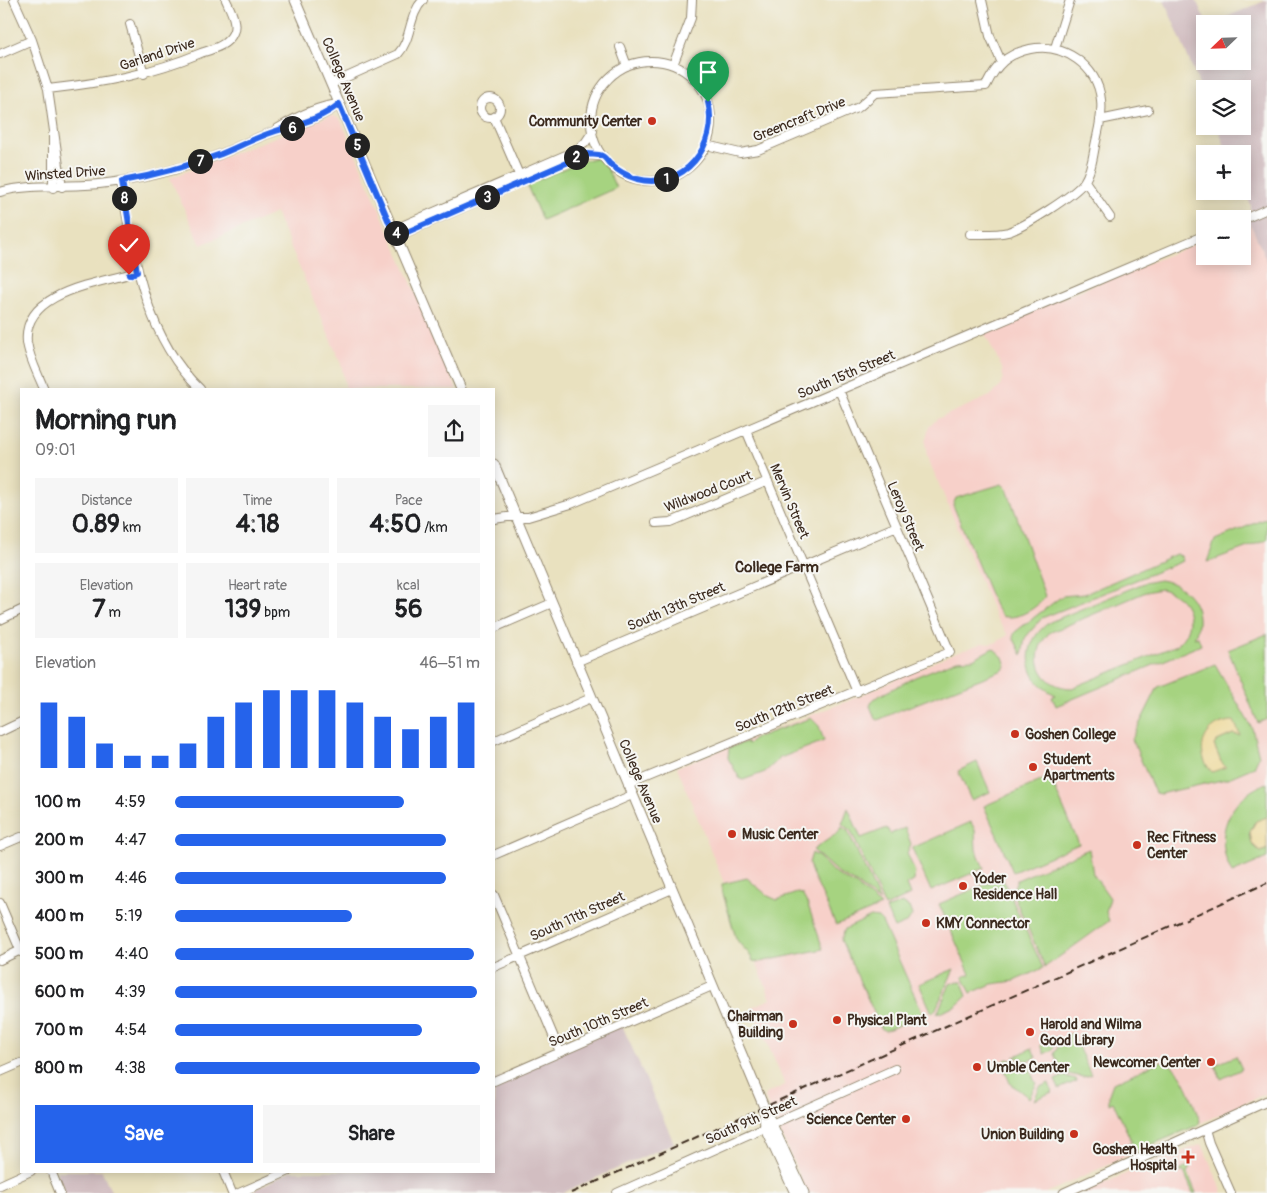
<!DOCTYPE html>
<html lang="en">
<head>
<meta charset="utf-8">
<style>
	body { margin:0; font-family:Pangolin,sans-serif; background:#f6f6f6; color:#202124; height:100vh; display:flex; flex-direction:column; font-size:19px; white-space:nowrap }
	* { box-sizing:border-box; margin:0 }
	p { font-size:16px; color:#757577 }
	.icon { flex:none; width:28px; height:28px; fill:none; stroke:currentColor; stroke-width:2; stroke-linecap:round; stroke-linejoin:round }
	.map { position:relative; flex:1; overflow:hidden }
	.side { position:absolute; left:20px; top:388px; width:475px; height:785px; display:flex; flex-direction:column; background:#fff; border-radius:0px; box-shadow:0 2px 12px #0003 }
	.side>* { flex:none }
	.needle { width:32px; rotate:247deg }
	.controls { position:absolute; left:1196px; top:15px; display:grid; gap:10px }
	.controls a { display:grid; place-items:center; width:55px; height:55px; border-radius:0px; background:#fff; box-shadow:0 2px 12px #0003; font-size:25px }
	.pin { position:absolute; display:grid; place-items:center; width:42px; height:42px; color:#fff; margin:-51px -21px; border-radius:50% 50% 50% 0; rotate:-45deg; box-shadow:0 0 5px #0007 }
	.pin .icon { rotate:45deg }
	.km { position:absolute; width:25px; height:25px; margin:-12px; border-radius:50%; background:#222; color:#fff; font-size:14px; line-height:25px; text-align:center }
	.round { display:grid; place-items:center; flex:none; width:52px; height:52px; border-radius:0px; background:#f6f6f6 }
	.head { display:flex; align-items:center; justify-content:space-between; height:85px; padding:0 15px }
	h1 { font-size:28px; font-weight:700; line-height:38px }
	.stats { display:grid; grid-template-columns:repeat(3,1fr); gap:8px; height:85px; padding:5px 15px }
	.stats div { display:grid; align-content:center; border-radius:0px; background:#f6f6f6; text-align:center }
	.stats b { font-size:25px; font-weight:700 }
	.stats small { font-size:14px; font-weight:400 }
	.stats p { font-size:14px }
	.chart { height:140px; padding:10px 15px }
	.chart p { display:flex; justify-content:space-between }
	.chart svg { width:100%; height:90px; margin-top:5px; stroke:#2563eb; stroke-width:6 }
	.button { display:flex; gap:10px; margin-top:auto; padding:10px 15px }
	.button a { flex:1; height:58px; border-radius:0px; background:#2563eb; color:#fff; font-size:20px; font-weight:700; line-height:58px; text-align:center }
	.button a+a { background:#f6f6f6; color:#202124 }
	ul { padding:0 15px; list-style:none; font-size:16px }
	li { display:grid; grid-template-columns:80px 60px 1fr; align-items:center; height:38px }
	li i { height:12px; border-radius:6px; background:#2563eb }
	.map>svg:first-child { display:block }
	.built { fill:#f7d0c9 }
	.industrial { fill:#d2bec1 }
	.green { fill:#a6d380; stroke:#707e4f; fill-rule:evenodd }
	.sand { fill:#eeda9e; stroke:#94825e }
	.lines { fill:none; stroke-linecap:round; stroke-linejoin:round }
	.minor-casing { stroke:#92866e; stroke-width:10 }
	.major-casing { stroke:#92866e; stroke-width:11 }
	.minor { stroke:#fff; stroke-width:8 }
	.major { stroke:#fff; stroke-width:9 }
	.rail { stroke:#3b2a1e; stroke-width:2; stroke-dasharray:8 4; stroke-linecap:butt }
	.route-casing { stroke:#fff; stroke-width:10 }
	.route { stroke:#2563eb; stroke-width:6 }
	.poi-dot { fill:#c8321e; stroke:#f6f6f2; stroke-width:2 }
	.labels { text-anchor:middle; stroke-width:4; stroke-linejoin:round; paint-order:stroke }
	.street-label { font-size:14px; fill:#3b2a1e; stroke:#f6f6f2 }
	.poi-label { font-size:14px; font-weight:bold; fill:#3b2a1e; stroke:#f6f6f2; text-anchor:start }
	.neighbourhood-label { font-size:15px; font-weight:bold; fill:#3b2a1e; stroke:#f6f6f2 }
</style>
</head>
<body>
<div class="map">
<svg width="1267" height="1193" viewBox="0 0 1267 1193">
	<rect width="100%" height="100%" fill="#f6f6f2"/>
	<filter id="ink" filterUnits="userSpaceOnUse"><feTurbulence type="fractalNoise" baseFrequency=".02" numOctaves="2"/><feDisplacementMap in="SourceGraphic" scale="10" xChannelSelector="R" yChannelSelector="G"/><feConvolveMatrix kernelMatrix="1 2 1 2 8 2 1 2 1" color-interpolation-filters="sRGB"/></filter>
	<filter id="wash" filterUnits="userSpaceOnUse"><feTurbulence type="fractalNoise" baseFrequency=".0096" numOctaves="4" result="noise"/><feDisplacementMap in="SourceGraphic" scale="20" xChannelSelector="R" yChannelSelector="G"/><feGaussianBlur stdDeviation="1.12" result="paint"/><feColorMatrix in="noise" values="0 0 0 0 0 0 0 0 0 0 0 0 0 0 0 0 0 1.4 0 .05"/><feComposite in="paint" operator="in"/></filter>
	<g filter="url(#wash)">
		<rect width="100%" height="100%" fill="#e9e1bf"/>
		<path class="built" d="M329,116H334L341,120L457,389H346L341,364L276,213L201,245L170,178Z
			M1249,221L1267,262V1093L1046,1193H807L765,1098L766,1094L785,1085L752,1007L771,999L677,767L848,701L952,654L983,643L990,644L997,642L1008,635L996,618L927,456L925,442L929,427L937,419L990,396L1000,387L1003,378L1002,368L983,330L1205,240V256H1242L1243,224Z
			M1202,1144L1223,1193H1082L1134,1170Z"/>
		<path class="industrial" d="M1164,0H1196L1207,24H1205V61H1242V24H1210L1267,0V262L1249,221L1251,206L1243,187L1242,154H1228L1217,126H1242V89H1205V98Z
			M622,1025L674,1143L563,1193H249L290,1171H494V1081Z
			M56,1171H102L112,1193H65Z"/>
		<path class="green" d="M596,158L605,164L616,188L542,220L528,188L529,184L581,161Z
			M1002,484L1007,489L1045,596C1038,608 1016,621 1002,616L995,606L953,505L956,498Z
			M1267,518V540L1207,562L1215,540Z
			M1176,554L1181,556L1183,561L1042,618L1025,638L1022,655L1013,637L1015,632L1062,596L1085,594Z
			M1160,580C1188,584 1207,611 1194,638L1198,637L1201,645L1056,706L1052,697L1056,695C1023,681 1020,642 1050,622L1144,583ZM1161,589C1189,595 1199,624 1177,645L1072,688C1041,688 1027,656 1049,633L1146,592Z
			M1267,634V719L1258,723L1228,650Z
			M993,648L1003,657L1006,666L1003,670L900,710L878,720L875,718L870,706L873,699L915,677L957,660L973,659Z
			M1215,664L1252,728L1259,756L1254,767L1226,779L1160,794L1155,793L1132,739L1158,687ZM1222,722L1233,734L1217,741L1214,745L1221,762L1206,766Z
			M811,718L819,726L824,741L780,758L765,772L743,780L740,779L728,758L729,748L745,742L749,744L755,738Z
			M977,762L990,792L971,800L958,771Z
			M1050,777L1079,844L1013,872L984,806Z
			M1267,783V817L1254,823L1249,835L1253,846L1261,852L1267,849V858L1232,873C1212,836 1228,798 1267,783Z
			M848,808L861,838L887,828L890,834L905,828L911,844L907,853L915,872L914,881L906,885L910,895L885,907L851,831L842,824Z
			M971,822L975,830L976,850L984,868L931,891L912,848Z
			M842,827L848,831L880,902L856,883L839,874L813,850L839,832Z
			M1089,849L1093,874L1110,898L1106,912L1109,921L1045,967L1012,892L1017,880Z
			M812,853L819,857L834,873L857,886L881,906L836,925L811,871L809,863Z
			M1002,877L1043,968L1014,981L992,984L971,993L963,977L970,974L939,904Z
			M747,878L768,896L777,900L797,893L802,894L808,905L823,949L760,962L753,961C748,949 742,949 736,938L722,890V884Z
			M902,903L909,907L912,915L908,922L894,928L886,909Z
			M871,917L878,918L882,922L922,1012L920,1016L885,1031L881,1028L841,940L845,929Z
			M954,969L935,1011L932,1013L919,984Z
			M957,981L962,982L967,996L956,1006L937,1014L950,984Z
			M1072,1033L1091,1075L1083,1077L1063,1073L1054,1054L1063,1038Z
			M1057,1037L1059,1039L1052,1050L1044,1054L1040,1045Z
			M1032,1048L1036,1058L1028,1061L1014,1057Z
			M1236,1056L1242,1069L1221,1079L1215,1065Z
			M1007,1059L1029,1065L1034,1080L1037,1083L1029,1098L1010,1083L1002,1063Z
			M1161,1061C1185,1066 1192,1102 1200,1121L1198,1125L1132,1153L1127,1145L1132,1142L1113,1102L1109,1104V1094L1113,1083Z
			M1064,1076L1076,1079L1077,1081L1059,1089L1055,1080Z
			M1049,1083L1052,1092L1034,1100L1040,1087Z
			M1188,1166L1190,1169L1187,1171L1196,1193H1193L1184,1172H1178Z"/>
		<path class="sand" d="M1234,721L1240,735L1233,734L1217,741L1214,745L1221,762L1226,767L1212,772C1192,751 1205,721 1234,721Z
			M1267,817V849L1261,852L1252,844L1250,832L1256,821Z"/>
	</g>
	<g filter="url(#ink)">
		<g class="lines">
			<g class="minor-casing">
				<path id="minor" d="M14,0L32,40L48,89L62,187
					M982,0L990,36L1001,61
					M130,24L144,74
					M620,47L627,66
					M1055,48L1070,0
					M0,54L32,40
					M591 121a60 60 0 1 1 120 0a60 60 0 1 1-120 0Z
					M673,65L691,18L692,0
					M331,84L398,54C412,39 408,16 423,0
					M48,89C102,83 151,74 201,53C213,49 228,45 233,33C238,23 230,9 226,0
					M480 108a10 10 0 1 1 20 0a10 10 0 1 1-20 0Z
					M494,117L520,177
					M1100,120L1148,110
					M277,129C296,117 317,106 339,104
					M53,135V188
					M706,145L740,153L758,150L859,107L875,93L986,86C996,65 1007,54 1030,49C1063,42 1098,66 1101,100C1103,115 1098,131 1095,146C1093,157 1091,172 1084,182C1075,195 1024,227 1008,232C997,235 982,234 970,234
					M121,181C133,253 144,336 200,389
					M1085,181L1110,217
					M0,192C23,184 72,187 99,184C140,180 182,169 221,154C238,147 255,138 273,132C297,124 319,120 339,104
					M1242,220L1267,209
					M394,233L404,225L575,151L585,143L593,131
					M394,233L407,232L577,157L587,155L603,156
					M44,389C38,374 29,358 27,342C22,291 100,283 137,272
					M746,430L857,692
					M494,519L507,517H528L571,504L1205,235
					M656,523L671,522L768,481
					M0,620L21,610
					M494,628L552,603
					M576,662L897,526
					M0,732L21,722
					M494,741L591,698
					M628,785L950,652L839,390
					M0,846L21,837
					M494,855L632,795
					M494,895L560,1052
					M0,903L21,952
					M0,960L21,950
					M494,967L672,889
					M0,1072L21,1063
					M494,1081L712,986
					M1205,1129L1209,1143L1231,1193
					M51,1171L60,1193
					M223,1171L232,1193
					M0,1185L31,1171
					M239,1193L289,1171
					M617,1193L895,1069"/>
			</g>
			<g class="major-casing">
				<path id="major" d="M295,0L461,389
					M494,464L764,1107L804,1193
					M764,1110L765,1128L795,1193
					M1064,1193L1267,1101"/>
			</g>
			<use href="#minor" class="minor"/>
			<use href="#major" class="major"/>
			<path class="rail" d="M571,1193L1267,883"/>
		</g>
	</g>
	<g class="lines" filter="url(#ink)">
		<g class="route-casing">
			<path id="route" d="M129,275L137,272L122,181C155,175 189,166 221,154C238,147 255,138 273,132C297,124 320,120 339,104L394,234L407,232L587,154C592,155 598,154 602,156C605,157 608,162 610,164C618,171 627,176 637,179C684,191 719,145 708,102"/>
		</g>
		<use href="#route" class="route"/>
	</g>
	<g class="poi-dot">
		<circle cx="652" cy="121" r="5"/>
		<circle cx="1015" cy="734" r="5"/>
		<circle cx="1033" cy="767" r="5"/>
		<circle cx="732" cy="834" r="5"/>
		<circle cx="1137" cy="845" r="5"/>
		<circle cx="963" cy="886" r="5"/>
		<circle cx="926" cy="923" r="5"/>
		<circle cx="837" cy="1020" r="5"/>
		<circle cx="793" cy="1024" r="5"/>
		<circle cx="1030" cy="1032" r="5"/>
		<circle cx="1211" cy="1062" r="5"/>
		<circle cx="977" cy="1067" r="5"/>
		<circle cx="906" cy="1119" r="5"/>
		<circle cx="1074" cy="1134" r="5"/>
		<path d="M1185.5 1149.5h5v5h5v5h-5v5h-5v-5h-5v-5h5z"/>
	</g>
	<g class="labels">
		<g class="street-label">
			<text transform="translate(157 54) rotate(-18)" y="5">Garland Drive</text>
			<text transform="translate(344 79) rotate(67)" y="5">College Avenue</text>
			<text transform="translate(799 119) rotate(-22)" y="5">Greencraft Drive</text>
			<text transform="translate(65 173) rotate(-4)" y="5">Winsted Drive</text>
			<text transform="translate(846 374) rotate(-23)" y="5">South 15th Street</text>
			<text transform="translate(708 491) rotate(-21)" y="5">Wildwood Court</text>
			<text transform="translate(790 501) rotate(67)" y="5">Mervin Street</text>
			<text transform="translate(906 516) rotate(67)" y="5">Leroy Street</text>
			<text transform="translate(676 606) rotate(-23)" y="5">South 13th Street</text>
			<text transform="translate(784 708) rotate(-22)" y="5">South 12th Street</text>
			<text transform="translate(641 781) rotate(67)" y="5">College Avenue</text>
			<text transform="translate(577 916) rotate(-24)" y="5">South 11th Street</text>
			<text transform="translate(598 1022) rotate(-23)" y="5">South 10th Street</text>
			<text transform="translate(751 1120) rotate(-24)" y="5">South 9th Street</text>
		</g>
		<g class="poi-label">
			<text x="642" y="126" text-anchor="end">Community Center</text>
			<text x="1025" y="739">Goshen College</text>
			<text x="1043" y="764">Student<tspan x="1043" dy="16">Apartments</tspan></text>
			<text x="742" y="839">Music Center</text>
			<text x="1147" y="842">Rec Fitness<tspan x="1147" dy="16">Center</tspan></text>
			<text x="973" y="883">Yoder<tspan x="973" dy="16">Residence Hall</tspan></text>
			<text x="936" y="928">KMY Connector</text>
			<text x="783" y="1021" text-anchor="end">Chairman<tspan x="783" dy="16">Building</tspan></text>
			<text x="847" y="1025">Physical Plant</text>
			<text x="1040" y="1029">Harold and Wilma<tspan x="1040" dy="16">Good Library</tspan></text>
			<text x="1201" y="1067" text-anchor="end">Newcomer Center</text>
			<text x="987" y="1072">Umble Center</text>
			<text x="896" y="1124" text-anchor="end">Science Center</text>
			<text x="1064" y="1139" text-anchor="end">Union Building</text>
			<text x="1177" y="1154" text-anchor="end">Goshen Health<tspan x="1177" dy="16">Hospital</tspan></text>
		</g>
		<g class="neighbourhood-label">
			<text x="777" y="572">College Farm</text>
		</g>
	</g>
</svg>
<div class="controls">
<a><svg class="needle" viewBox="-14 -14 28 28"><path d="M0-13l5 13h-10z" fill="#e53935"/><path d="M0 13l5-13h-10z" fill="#757577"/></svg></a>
<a><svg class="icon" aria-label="layers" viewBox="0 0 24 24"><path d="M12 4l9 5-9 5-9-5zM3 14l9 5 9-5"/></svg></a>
<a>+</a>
<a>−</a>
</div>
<div class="pin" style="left:708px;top:102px;background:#1e9e55"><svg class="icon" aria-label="arrive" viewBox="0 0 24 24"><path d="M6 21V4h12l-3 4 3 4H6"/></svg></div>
<div class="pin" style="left:129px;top:275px;background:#d93025"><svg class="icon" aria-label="check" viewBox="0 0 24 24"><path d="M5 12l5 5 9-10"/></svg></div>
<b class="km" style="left:666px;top:179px">1</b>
<b class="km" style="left:576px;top:157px">2</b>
<b class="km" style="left:487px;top:197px">3</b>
<b class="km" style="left:396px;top:233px">4</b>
<b class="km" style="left:357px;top:145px">5</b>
<b class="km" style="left:292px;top:128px">6</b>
<b class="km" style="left:200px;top:161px">7</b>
<b class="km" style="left:124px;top:198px">8</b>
<section class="side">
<div class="head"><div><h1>Morning run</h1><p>09:01</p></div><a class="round"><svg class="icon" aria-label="share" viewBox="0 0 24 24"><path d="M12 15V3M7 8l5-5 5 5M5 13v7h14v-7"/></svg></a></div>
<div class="stats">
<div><p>Distance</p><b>0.89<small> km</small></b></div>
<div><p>Time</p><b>4:18</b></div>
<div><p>Pace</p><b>4:50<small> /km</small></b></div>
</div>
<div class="stats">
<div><p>Elevation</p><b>7<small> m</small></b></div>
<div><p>Heart rate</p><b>139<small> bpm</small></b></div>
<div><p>kcal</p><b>56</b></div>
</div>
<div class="chart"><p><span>Elevation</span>46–51 m</p>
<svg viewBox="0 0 160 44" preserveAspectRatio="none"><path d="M5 44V12M15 44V19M25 44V32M35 44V38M45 44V38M55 44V32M65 44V19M75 44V12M85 44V6M95 44V6M105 44V6M115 44V12M125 44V19M135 44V25M145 44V19M155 44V12"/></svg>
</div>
<ul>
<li><b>100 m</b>4:59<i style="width:75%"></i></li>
<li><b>200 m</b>4:47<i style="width:89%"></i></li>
<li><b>300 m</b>4:46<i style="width:89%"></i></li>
<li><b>400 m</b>5:19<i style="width:58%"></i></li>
<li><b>500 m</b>4:40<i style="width:98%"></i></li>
<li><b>600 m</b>4:39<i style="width:99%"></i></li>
<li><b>700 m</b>4:54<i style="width:81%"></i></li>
<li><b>800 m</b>4:38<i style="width:100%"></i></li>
</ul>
<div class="button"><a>Save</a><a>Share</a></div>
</section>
</div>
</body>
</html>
